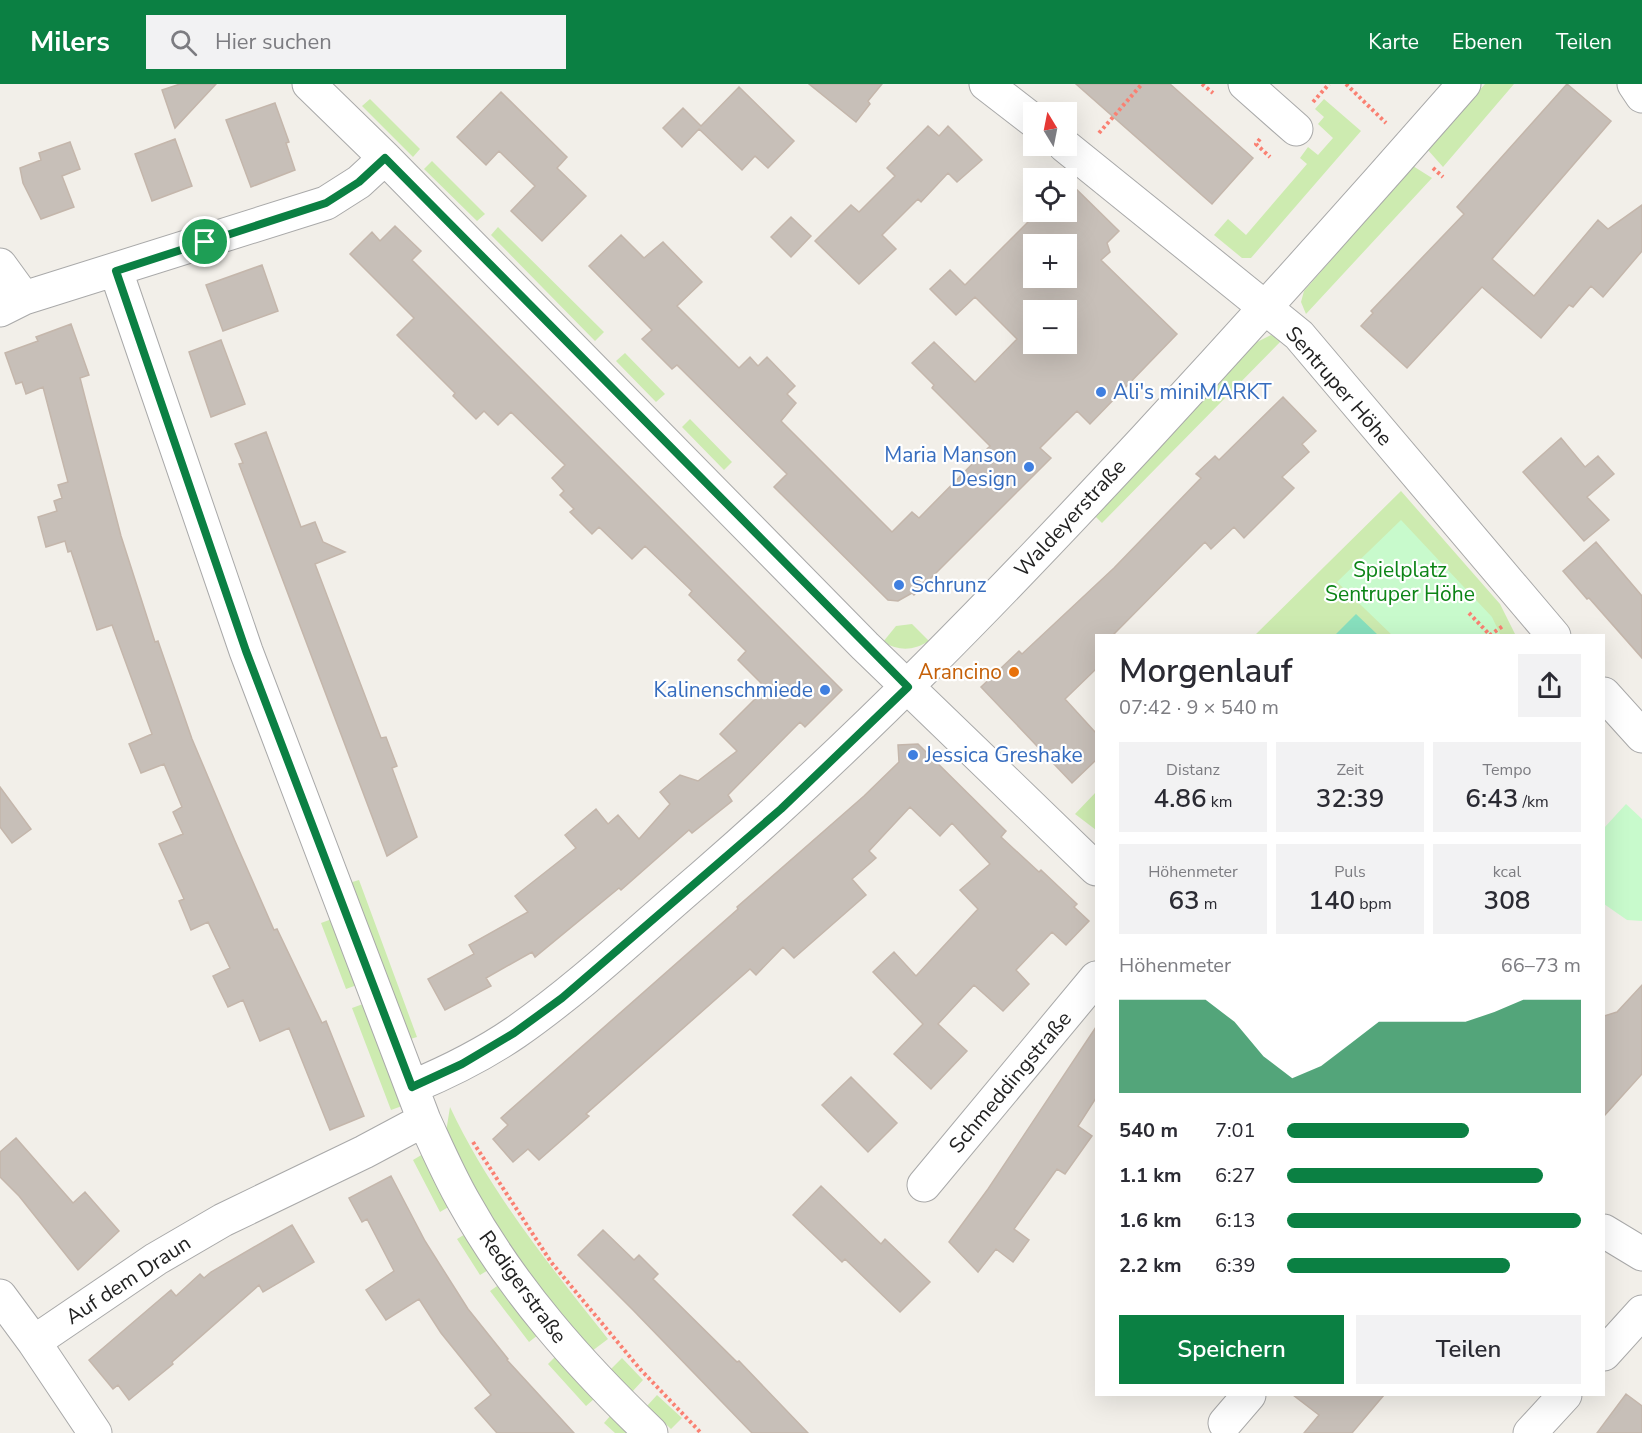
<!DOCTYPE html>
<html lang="de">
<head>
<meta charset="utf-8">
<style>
	body { margin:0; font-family:"Nunito Sans",sans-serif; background:#f2f2f3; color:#2b2b33; height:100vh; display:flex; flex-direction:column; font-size:22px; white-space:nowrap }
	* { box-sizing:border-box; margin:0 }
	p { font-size:20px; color:#7c7c81 }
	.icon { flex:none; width:33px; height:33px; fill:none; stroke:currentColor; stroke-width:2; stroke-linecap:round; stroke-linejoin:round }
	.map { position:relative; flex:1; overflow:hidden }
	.side { position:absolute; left:1095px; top:550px; width:510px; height:762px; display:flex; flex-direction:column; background:#fff; border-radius:0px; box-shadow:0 6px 24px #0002 }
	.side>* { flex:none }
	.needle { width:39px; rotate:350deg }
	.tools { position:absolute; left:1023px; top:18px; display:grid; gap:12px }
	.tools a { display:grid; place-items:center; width:54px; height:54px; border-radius:0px; background:#fff; box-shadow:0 6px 24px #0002; font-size:30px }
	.pin { position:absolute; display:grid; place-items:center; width:51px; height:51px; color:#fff; margin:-26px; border:3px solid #fff; border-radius:50%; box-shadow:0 2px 6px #0007 }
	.round { display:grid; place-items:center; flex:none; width:63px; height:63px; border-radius:0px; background:#f2f2f3 }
	.head { display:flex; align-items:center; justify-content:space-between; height:102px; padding:0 24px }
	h1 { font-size:33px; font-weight:600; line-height:45px }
	.figures { display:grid; grid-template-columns:repeat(3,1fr); gap:9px; height:102px; padding:6px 24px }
	.figures div { display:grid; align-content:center; border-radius:0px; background:#f2f2f3; text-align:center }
	.figures b { font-size:26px; font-weight:600 }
	.figures small { font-size:16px; font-weight:400 }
	.figures p { font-size:16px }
	.chart { height:168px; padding:12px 24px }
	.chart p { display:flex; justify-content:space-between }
	.chart svg { width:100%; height:108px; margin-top:6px; fill:#0b8043; opacity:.7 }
	.button { display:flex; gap:12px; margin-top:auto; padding:12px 24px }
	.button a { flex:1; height:69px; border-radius:0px; background:#0b8043; color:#fff; font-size:24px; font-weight:600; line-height:69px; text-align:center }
	.button a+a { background:#f2f2f3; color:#2b2b33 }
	ul { padding:0 24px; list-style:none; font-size:20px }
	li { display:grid; grid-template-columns:96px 72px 1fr; align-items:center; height:45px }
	li i { height:15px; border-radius:8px; background:#0b8043 }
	header { display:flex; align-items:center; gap:36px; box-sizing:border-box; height:84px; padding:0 30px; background:#0b8043; color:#fff }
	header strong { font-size:28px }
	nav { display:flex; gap:33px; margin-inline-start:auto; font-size:21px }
	.search { width:420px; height:54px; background:#f2f2f3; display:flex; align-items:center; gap:15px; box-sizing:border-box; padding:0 21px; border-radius:0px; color:#7c7c81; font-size:22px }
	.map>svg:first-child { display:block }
	.grass { fill:#cdebb0 }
	.park { fill:#c8facc }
	.pitch { fill:#88e0be }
	.building { fill:#c7bfb8; stroke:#c4b6ab; stroke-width:1.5; fill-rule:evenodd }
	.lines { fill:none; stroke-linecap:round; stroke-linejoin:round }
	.minor-casing { stroke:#a9a9a9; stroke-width:35 }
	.path { stroke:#fa8072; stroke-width:4; stroke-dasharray:3 3; stroke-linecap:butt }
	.minor { stroke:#fff; stroke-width:33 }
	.route-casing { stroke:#fff; stroke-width:12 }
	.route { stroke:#0b8043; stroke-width:8 }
	.shop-dot { fill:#3f7fe0; stroke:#fff; stroke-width:2 }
	.food-dot { fill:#e8710a; stroke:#fff; stroke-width:2 }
	.labels { text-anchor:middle; stroke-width:4.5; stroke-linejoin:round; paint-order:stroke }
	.street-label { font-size:21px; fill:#222; stroke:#fff }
	.shop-label { font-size:21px; fill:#366cbe; stroke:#fff; text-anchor:start }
	.park-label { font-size:21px; fill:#0c8416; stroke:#fff }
	.food-label { font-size:21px; fill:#c56008; stroke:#fff; text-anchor:end }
</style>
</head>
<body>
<header>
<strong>Milers</strong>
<div class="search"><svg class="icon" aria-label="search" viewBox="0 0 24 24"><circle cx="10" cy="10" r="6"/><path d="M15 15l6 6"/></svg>Hier suchen</div>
<nav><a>Karte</a><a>Ebenen</a><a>Teilen</a></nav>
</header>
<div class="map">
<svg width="1642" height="1349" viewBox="0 0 1642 1349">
	<rect width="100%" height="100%" fill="#f2efe9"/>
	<path class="grass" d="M1485,0H1514L1443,83L1427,65Z
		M370,15L420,65L413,73L362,22Z
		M1324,15L1361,47L1251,174H1242L1214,151L1228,135L1246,151L1307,80L1300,74L1308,63L1318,71L1333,54L1318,40L1324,33L1315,25Z
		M432,77L485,130L477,137L424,85Z
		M1413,82L1432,94L1306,230L1301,218L1304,207Z
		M498,143L604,248L595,257L491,151Z
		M1271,251L1282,256L1102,439L1095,432L1255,259Z
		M625,269L665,310L656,318L616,277Z
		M690,335L732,378L724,386L682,343Z
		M1401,407L1500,520L1516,552H1254Z
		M912,540L929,557C913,567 899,567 883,558L896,542Z
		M1096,708V746L1075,730Z
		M359,796L417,953L407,956L349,799Z
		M332,835L357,901L346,905L321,839Z
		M363,920L402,1022L391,1026L352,924Z
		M450,1023C490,1108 550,1182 608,1255L592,1267L530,1192L495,1143L446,1048Z
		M423,1070L450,1122L440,1128L413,1076Z
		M467,1149L490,1185L480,1191L457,1155Z
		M500,1200L538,1251L529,1258L490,1207Z
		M556,1272L594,1315L586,1322L548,1280Z
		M622,1274L643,1296L631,1309L609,1287Z
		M657,1311L682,1334L671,1345L647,1322Z
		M611,1331L631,1349H615L604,1339Z"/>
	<path class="park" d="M1401,436L1492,533L1501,552H1393L1337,498Z
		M1626,720L1642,735V837L1627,836L1604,820V744Z"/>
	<path class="pitch" d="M1356,530L1379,552H1334Z"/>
	<path class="building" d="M180,0H216L175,44L162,6Z
		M809,0H882L868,17L870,20L856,38Z
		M1076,0H1170L1253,74L1212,120Z
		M1567,0L1611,37L1492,175L1534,212L1598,136L1608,145L1642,121V167L1603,213L1591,202L1573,223L1569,221L1541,254L1482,203L1407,284L1361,242L1373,229L1371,227L1464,130L1457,123Z
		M739,3L794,57L768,84L755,72L742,86L699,45L682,63L663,44L683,24L701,42Z
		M501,8L567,73L557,84L586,112L542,157L511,127L535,102L499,67L486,81L457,53Z
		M275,19L289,58L286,59L295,86L251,103L226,36Z
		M928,42L939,52L948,42L982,76L957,98L948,89L921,118L918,115L882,151L896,165L859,200L815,157L851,121L859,128L895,92L887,84Z
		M175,55L192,102L152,117L135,70Z
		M70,58L80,85L62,92L74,123L41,135L23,99L20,84L41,76L39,69Z
		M1066,95L1119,147L1107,159L1110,168L1101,176L1177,250L1090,340L1077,327L1040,364L1051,374L914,511L912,509L898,517L888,516L774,403L787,390L677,281L672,285L642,255L652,246L589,182L621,151L644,174L663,158L702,198L677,222L739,284L750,273L758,282L767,273L795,302L787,310L796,319L781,337L892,448L912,428L919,434L990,362L932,304L934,301L912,279L934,258L975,298L1017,255L975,213L956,231L930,205L950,186L965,201L1038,128H1066ZM1034,160H1066V194H1034ZM1034,226H1066V260H1034Z
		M791,133L811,152L791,173L771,153Z
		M395,142L421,167L412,176L842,606L805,643L800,638L728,711L732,717L692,749L689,746L621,806L619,804L535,873L532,868L486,894L491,902L445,926L428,895L474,870L469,861L528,828L515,812L576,764L565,751L596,725L608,740L618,731L639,755L670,720L660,708L680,691L698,697L737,667L720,650L766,604L738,576L746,567L689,511L692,507L645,462L632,475L599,443L592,450L570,428L574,425L560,411L564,407L552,394L565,381L511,328L498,341L484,327L476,335L453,312L455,309L397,251L414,234L350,170L372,148L380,157Z
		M262,181L278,227L223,247L206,201Z
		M71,240L89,291L80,294L101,375L121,452L155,558L158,557L192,655L235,757L274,846L277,845L322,939L326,937L364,1032L330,1046L289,944L260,957L243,916L228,923L213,892L230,884L208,838L191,846L179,817L184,815L159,760L183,750L173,728L182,723L164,680L141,689L129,660L152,650L112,541L97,546L71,467L68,468L65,457L46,463L38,433L57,427L54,417L62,414L58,401L68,398L43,303L26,310L22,298L16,300L5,269L38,257L36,253Z
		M221,256L245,320L211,333L189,268Z
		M1283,313L1316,347L1302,360L1309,368L1282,393L1294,404L1244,454L1234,443L1211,465L1205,458L1112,552H1096V585L1065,615L1096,649V676L1072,699L981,603L1019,567L1022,570L1114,484L1201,394L1196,390L1215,372L1219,376Z
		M266,348L301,443L315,438L323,458L345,468L315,480L381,654L386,653L397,682L392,684L417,753L387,772L239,380L243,379L235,360Z
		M1561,354L1585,383L1598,372L1614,390L1587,413L1609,436L1584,457L1523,388Z
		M1596,458L1642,512V574L1589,514L1587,515L1563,487Z
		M918,660L1006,747L1001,753L1039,788L1041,786L1077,820L1074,823L1089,837L1066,861L1052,848L1016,886L1029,900L1003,927L974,901L938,940L967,967L931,1005L894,970L923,940L873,888L894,868L916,892L978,825L960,806L990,780L952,739L940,752L910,723L869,767L876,774L852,795L866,811L794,874L783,863L756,891L750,885L586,1030L589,1032L539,1076L528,1065L513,1078L493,1055L508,1041L501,1034L738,825L737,823L864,712L899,678L898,661Z
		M0,703L31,745L12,759L0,743Z
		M1642,901V990L1604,1032V932L1617,928Z
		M1096,943V1014L1078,1042L1092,1052L1065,1090L1057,1085L1014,1145L1029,1156L1013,1178L996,1165L978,1188L949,1158L988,1105Z
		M851,993L897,1039L868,1068L822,1021Z
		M16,1054L73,1119L85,1108L119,1147L78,1186L19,1112L0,1093V1068Z
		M391,1092L425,1157L468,1225L508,1275L507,1276L574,1349H497L475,1324L491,1311L441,1249L419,1215L386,1236L366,1206L394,1187L367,1135L362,1138L349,1114Z
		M821,1102L881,1160L885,1155L930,1198L900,1228L845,1175L842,1178L793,1131Z
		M292,1141L314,1178L263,1208L259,1201L172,1278L173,1280L129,1316L118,1301L113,1305L89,1276L171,1206L176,1212L200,1190L204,1194L211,1188Z
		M603,1146L634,1176L639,1171L658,1190L653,1195L737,1278L739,1277L808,1349H752L632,1225L578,1171Z
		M1626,1310L1642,1322V1349H1597Z
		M1293,1311H1384L1352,1349H1304L1319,1331Z"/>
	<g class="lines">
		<g class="minor-casing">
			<path id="minor" d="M309,0L385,74L865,562L1096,785
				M986,0L1034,37
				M1245,0L1296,45
				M1634,0L1642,12
				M1065,62L1299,251L1554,552
				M0,181L24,214
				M116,187L246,567L424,1036C437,1064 449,1092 464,1118C513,1206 579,1280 651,1349
				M0,226L24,214L326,119L359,98L385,74
				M1604,610L1642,652
				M412,1003C448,988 484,970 516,948C582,902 641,845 702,793C859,657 1003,508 1145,355C1253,238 1359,120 1464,0
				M924,1101L1096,894
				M1604,1147L1642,1170
				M0,1212L34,1258L95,1349
				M34,1258L156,1175L223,1136L364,1068L424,1036
				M1604,1270L1642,1228
				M1225,1339L1249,1311
				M1530,1349L1565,1311"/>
		</g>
		<path class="path" d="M1202,0L1213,9
			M1346,0L1386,39
			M1313,18L1329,0
			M1099,49L1142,0
			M1260,55L1256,60L1270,73
			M1433,84L1443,93
			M1469,529L1490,551L1503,542
			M473,1058L551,1178L640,1285L701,1349"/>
		<use href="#minor" class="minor"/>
	</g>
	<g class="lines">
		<g class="route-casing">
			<path id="route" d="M385,74L908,603L781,725L562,914L514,949L462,980L412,1003L246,567L116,187L326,119L359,98Z"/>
		</g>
		<use href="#route" class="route"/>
	</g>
	<g class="shop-dot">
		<circle cx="1101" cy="308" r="6"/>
		<circle cx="1029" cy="383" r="6"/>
		<circle cx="899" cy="501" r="6"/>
		<circle cx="825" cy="606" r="6"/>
		<circle cx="913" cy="671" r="6"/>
	</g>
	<circle class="food-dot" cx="1014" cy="588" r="6"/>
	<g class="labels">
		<g class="street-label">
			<text transform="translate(1339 302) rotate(49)" y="7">Sentruper Höhe</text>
			<text transform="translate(1070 434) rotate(-47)" y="7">Waldeyerstraße</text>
			<text transform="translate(1010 998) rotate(-50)" y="7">Schmeddingstraße</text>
			<text transform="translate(128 1196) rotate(-33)" y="7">Auf dem Draun</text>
			<text transform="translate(523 1203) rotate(54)" y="7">Redigerstraße</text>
		</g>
		<g class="shop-label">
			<text x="1113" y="315">Ali's miniMARKT</text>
			<text x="1017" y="378" text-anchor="end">Maria Manson<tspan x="1017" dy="24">Design</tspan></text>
			<text x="911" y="508">Schrunz</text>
			<text x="813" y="613" text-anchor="end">Kalinenschmiede</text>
			<text x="925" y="678">Jessica Greshake</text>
		</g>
		<g class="park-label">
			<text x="1400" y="493">Spielplatz<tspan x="1400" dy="24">Sentruper Höhe</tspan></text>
		</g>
		<g class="food-label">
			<text x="1002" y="595">Arancino</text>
		</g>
	</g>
</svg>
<div class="tools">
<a><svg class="needle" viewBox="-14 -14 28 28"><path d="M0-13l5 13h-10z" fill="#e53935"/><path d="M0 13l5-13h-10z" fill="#7c7c81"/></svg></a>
<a><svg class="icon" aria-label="locate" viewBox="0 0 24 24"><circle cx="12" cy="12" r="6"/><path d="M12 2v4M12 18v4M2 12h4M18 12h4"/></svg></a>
<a>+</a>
<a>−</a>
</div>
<div class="pin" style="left:205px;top:158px;background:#1e9e55"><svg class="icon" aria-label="arrive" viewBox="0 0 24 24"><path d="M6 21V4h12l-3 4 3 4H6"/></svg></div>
<section class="side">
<div class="head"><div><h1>Morgenlauf</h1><p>07:42 · 9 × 540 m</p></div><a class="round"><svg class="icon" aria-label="share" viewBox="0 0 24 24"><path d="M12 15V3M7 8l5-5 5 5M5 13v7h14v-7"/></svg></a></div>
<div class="figures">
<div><p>Distanz</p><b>4.86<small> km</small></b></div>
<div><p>Zeit</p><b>32:39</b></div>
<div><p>Tempo</p><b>6:43<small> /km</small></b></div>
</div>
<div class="figures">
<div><p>Höhenmeter</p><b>63<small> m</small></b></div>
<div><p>Puls</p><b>140<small> bpm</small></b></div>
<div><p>kcal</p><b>308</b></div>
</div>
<div class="chart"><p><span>Höhenmeter</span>66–73 m</p>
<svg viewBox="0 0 160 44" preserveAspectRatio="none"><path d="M0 44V6L10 6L20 6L30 6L40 15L50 29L60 38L70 33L80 24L90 15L100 15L110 15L120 15L130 11L140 6L150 6L160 6V44z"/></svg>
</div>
<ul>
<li><b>540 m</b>7:01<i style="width:62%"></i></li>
<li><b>1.1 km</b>6:27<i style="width:87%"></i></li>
<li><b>1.6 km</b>6:13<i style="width:100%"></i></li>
<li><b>2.2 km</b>6:39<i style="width:76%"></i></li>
</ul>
<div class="button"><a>Speichern</a><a>Teilen</a></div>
</section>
</div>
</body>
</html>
